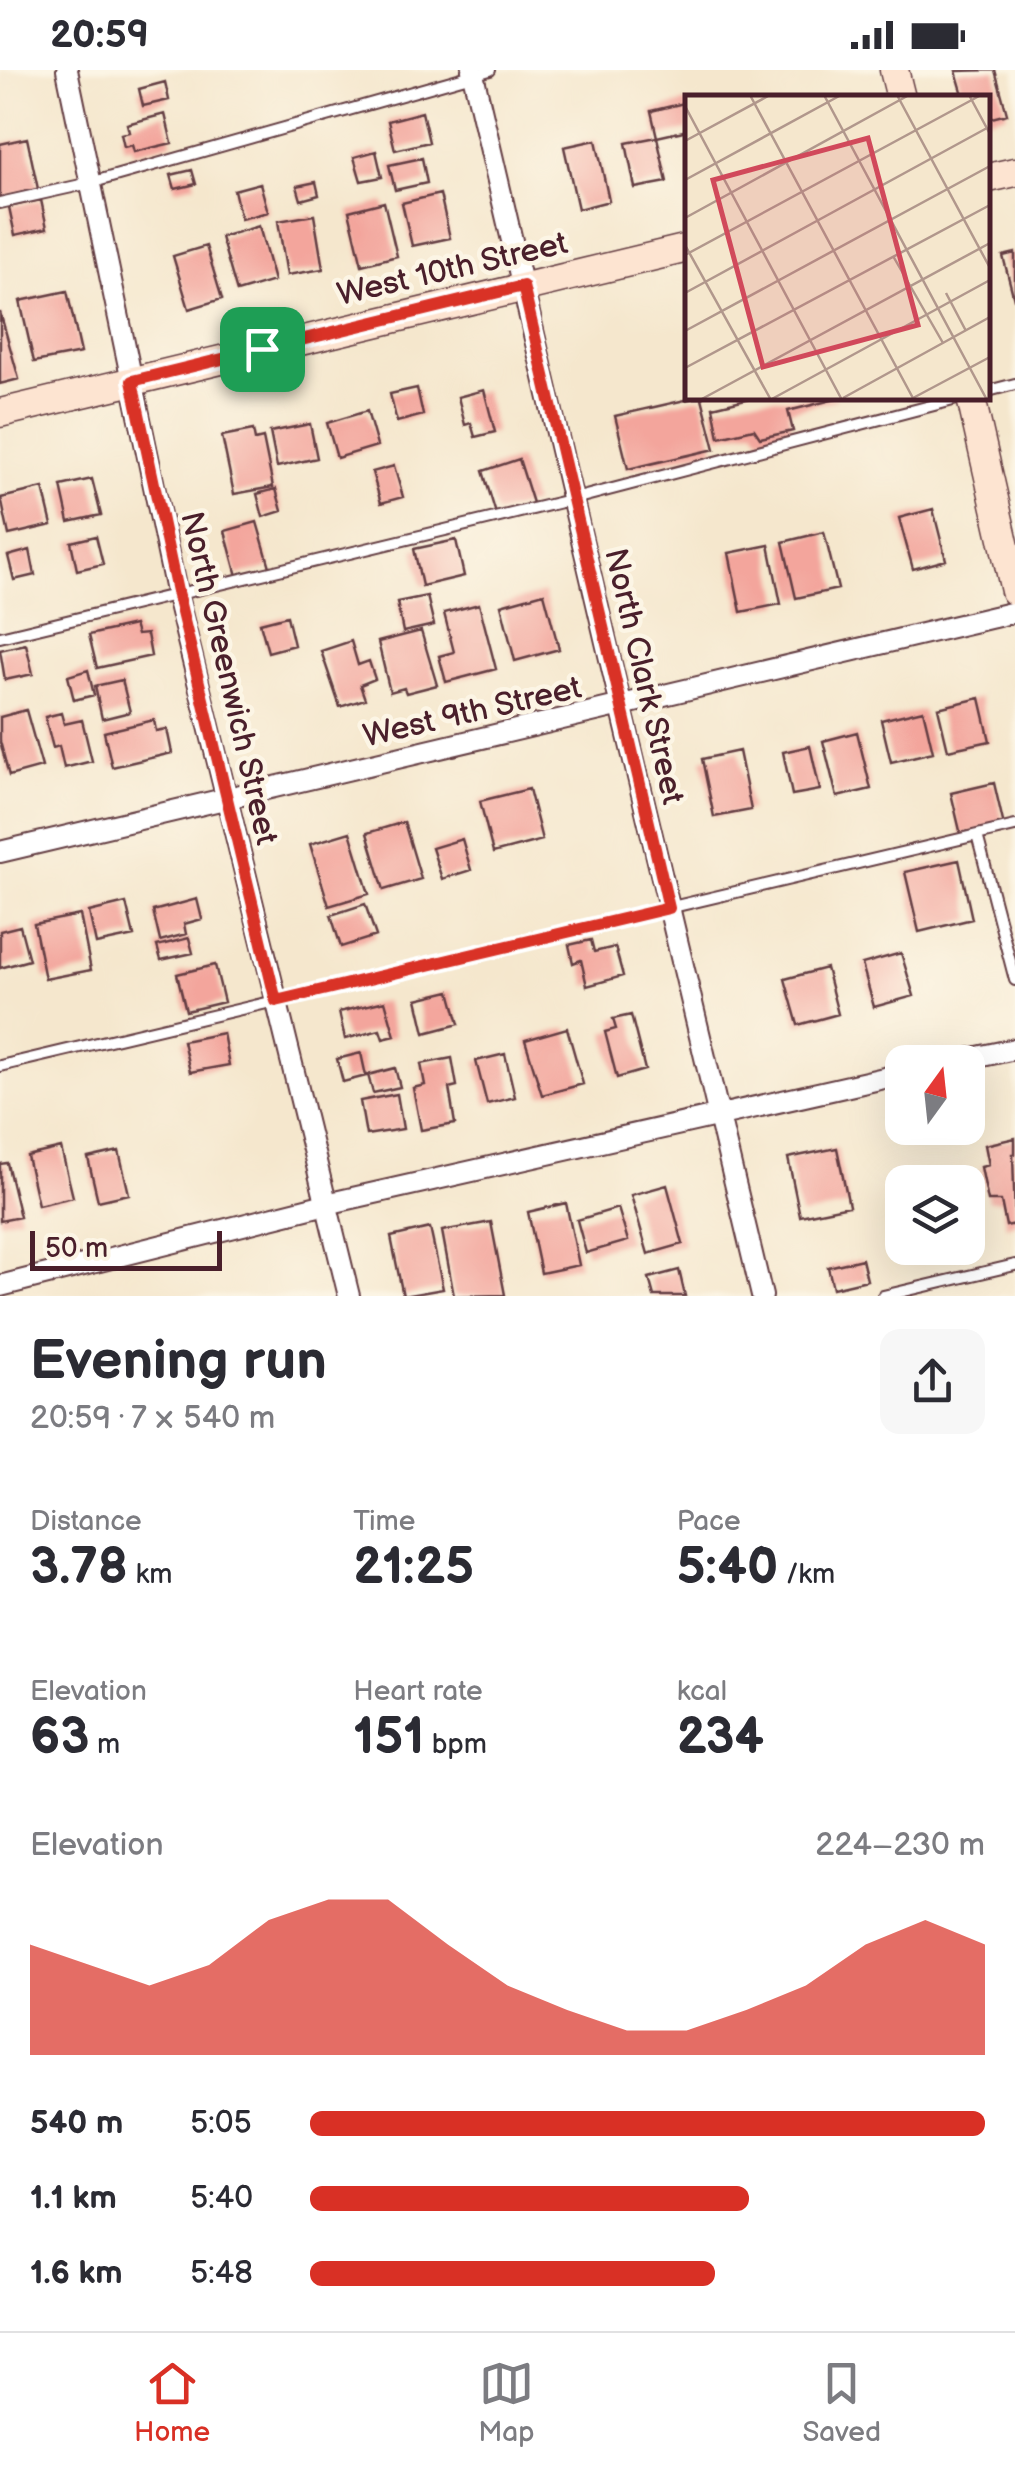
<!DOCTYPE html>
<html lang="en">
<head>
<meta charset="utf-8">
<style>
	body { margin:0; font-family:"Balsamiq Sans",sans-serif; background:#f7f7f7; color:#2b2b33; height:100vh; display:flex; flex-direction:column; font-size:38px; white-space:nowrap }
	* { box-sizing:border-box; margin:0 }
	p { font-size:32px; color:#7c7c81 }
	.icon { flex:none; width:55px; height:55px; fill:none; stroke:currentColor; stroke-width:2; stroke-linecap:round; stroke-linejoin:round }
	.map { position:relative; height:1226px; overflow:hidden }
	.details { display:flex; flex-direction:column; background:#fff; flex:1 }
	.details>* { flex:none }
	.needle { width:65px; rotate:15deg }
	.buttons { position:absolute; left:885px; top:975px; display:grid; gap:20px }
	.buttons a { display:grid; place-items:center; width:100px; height:100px; border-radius:20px; background:#fff; box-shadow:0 10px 40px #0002; font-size:50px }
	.scale { position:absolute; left:30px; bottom:25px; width:192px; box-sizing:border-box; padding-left:10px; border:5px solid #4a1f2b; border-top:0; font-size:28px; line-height:35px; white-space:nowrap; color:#4a1f2b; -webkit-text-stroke:8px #fcf5e5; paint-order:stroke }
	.pin { position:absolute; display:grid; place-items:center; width:85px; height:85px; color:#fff; margin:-42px; border-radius:20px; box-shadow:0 5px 15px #0006 }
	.round { display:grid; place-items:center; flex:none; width:105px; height:105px; border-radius:20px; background:#f7f7f7 }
	.headline { display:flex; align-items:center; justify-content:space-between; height:170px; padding:0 30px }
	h1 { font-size:55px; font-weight:700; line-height:75px }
	.figures { display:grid; grid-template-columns:repeat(3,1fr); gap:15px; height:170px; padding:10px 30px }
	.figures div { display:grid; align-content:center }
	.figures b { font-size:50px; font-weight:700 }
	.figures small { font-size:28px; font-weight:400 }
	.figures p { font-size:28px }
	.chart { height:280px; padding:20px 30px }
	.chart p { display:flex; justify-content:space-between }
	.chart svg { width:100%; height:180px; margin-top:10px; fill:#d93025; opacity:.7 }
	ul { padding:0 30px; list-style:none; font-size:32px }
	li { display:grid; grid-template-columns:160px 120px 1fr; align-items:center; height:75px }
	li i { height:25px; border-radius:12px; background:#d93025 }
	.status { display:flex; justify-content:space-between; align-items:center; height:70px; padding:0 50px; background:#fff; direction:ltr }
	.status svg { height:28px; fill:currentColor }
	.dock { display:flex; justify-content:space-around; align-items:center; height:140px; border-top:2px solid #e1e1e2; background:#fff; font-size:28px; color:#7c7c81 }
	.dock a { display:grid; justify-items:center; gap:5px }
	.dock .selected { color:#d93025 }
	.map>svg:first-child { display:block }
	.building { fill:#f3a59c }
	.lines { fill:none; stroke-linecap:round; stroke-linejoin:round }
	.lane-casing { stroke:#643d43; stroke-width:14 }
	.street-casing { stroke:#643d43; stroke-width:24 }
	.secondary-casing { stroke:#643d43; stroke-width:31 }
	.lane { stroke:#fff; stroke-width:10 }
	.street { stroke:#fff; stroke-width:20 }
	.secondary { stroke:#fde4d1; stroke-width:28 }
	.route-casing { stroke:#fff; stroke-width:20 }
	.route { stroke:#d93025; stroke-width:12 }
	.labels { text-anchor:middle; stroke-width:9; stroke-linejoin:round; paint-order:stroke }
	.street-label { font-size:32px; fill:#4a1f2b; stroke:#fcf5e5 }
	.inset-road { fill:none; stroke:#b1978c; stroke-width:2.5 }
	.view { fill:#d1495b; fill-opacity:0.15; stroke:#d1495b; stroke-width:5 }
	.inset-edge { fill:none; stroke:#4a1f2b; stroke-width:5 }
</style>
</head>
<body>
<div class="status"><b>20:59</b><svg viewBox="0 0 49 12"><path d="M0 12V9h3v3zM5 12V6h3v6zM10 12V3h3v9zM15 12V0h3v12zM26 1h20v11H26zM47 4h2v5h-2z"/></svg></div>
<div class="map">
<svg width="1015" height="1226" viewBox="0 0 1015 1226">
	<rect width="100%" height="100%" fill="#fcf5e5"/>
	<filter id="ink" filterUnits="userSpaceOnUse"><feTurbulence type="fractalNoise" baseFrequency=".01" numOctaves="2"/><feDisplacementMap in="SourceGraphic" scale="20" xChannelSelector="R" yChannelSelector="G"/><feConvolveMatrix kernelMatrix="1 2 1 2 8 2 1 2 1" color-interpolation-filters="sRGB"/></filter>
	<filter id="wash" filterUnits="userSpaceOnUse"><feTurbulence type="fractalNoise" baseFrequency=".0048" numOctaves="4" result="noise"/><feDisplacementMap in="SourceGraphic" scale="40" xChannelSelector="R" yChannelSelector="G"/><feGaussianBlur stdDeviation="2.25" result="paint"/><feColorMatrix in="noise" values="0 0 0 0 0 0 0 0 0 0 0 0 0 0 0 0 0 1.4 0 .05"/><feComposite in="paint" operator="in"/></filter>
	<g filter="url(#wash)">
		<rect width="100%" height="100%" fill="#f5e7cd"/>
		<g id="blocks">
			<path class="building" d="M995,0L1007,44L988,49V28H964L956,1Z
				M165,12L169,30L143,36L139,19Z
				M688,32V60L657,67L651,41Z
				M422,42L429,72L395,80L388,51Z
				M165,44L172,73L134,82L132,75L124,77L121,64L129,62L127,54Z
				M657,67L667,112L635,118L626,73Z
				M27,68L38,119L0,128V74Z
				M596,70L609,131L578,139L564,77Z
				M376,81L382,107L361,111L354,87Z
				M422,88L427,113L395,120L389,95Z
				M192,100L196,114L175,119L171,105Z
				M316,112L319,125L301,130L297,116Z
				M260,113L268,142L241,149L234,120Z
				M440,124L450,168L412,176L402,133Z
				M41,130L47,158L15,165L9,137Z
				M384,132L397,186L362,195L349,141Z
				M314,145L323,199L287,205L278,151Z
				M259,156L274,211L237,222L221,167Z
				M206,176L222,229L189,239L173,186Z
				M1015,183V229H1014L1003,186Z
				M67,221L81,283L34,292L20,231Z
				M0,242L19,309L0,314Z
				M417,318L423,345L397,352L390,324Z
				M484,320L495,362L475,367L471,353L465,355L458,327Z
				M694,328H702L715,379L628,399L615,346Z
				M750,328H836V329L788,341L793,361L760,368L754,359L719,367L713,337Z
				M367,341L377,376L337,388L327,353Z
				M310,354L317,388L277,397L270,362Z
				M253,360L255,370L263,368L273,417L234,424L222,366Z
				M519,389L533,433L496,444L483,401Z
				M394,396L403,427L381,433L372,402Z
				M92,409L101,445L69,452L61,416Z
				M43,418L52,455L9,465L1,428Z
				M276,419L282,441L263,447L257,424Z
				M933,439L946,490L913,499L899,448Z
				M257,452L270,497L237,506L225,461Z
				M824,462L838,519L796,528L783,472Z
				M96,466L103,494L77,500L71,472Z
				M456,470L464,506L422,516L414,479Z
				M769,475L781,534L741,542L729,483Z
				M30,480L35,505L14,510L8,486Z
				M544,523L559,579L515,591L501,535Z
				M427,526L434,555L403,562L397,532Z
				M479,534L496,599L446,612L439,586L454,582L444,543Z
				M287,546L294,575L268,582L260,553Z
				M134,555L137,565L147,564L151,586L97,598L89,565Z
				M421,561L437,615L406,623L404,618L390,622L378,572Z
				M351,571L358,595L369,591L375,609L360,615L365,629L340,637L321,581Z
				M26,574L33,604L5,610L0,580Z
				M88,600L94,625L74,630L68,606Z
				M122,610L130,642L102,649L95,616Z
				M980,628L990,671L948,680L938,638Z
				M26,640L42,697L9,706L0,671V647Z
				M923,640L933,682L891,692L881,650Z
				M61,643L64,654L82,650L92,691L64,698L59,676L53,678L45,647Z
				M154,650L156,661L167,659L172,683L112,697L104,662Z
				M857,662L871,719L837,727L823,671Z
				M810,676L820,720L792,725L783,682Z
				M739,681L751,740L714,747L702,689Z
				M994,713L1004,756L961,765L951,723Z
				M529,719L542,770L493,783L480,731Z
				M404,752L421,809L384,820L367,763Z
				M350,762L369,824L329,836L310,774Z
				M462,769L471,800L442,809L432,778Z
				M959,790L972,849L919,862L905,802Z
				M197,829L202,849L184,854L186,864L160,871L153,841Z
				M126,833L134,866L96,874L89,842Z
				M365,834L376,866L341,877L331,845Z
				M80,845L91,900L45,909L34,854Z
				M20,856L29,890L0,898V861Z
				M189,868L193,883L161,890L157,876Z
				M591,870L594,882L615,877L623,906L587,916L581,890L573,893L569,875Z
				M901,883L914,926L874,937L862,894Z
				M215,895L224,932L186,941L177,904Z
				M826,898L838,944L798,955L785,909Z
				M450,921L459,954L425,963L417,929Z
				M385,931L395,966L383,969L380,960L345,969L339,942Z
				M631,945L645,1000L617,1008L605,962L616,959L613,949Z
				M567,958L583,1014L542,1025L525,970Z
				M223,963L229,995L190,1002L183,971Z
				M361,983L366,1006L343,1012L337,989Z
				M505,984L515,1027L487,1034L476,991Z
				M452,988L457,1016L449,1018L455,1054L421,1060L413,1018L425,1015L421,994Z
				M395,998L400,1017L373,1023L368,1005Z
				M397,1024L403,1059L366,1065L360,1031Z
				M1015,1068V1084H1013L1015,1154L1006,1156L1001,1131H988L981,1097L989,1095L985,1075Z
				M61,1078L73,1127L38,1135L27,1086Z
				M837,1078L849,1136L800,1146L788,1088Z
				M119,1081L129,1124L98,1131L88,1088Z
				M7,1093L20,1147L0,1151V1094Z
				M667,1115L683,1174L648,1184L631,1125Z
				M566,1133L579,1195L541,1203L528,1142Z
				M618,1138L628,1171L586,1183L577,1150Z
				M491,1152L505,1225L454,1226L442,1161Z
				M430,1158L443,1219L403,1226L391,1167Z
				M862,1189L867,1210L833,1218L828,1197Z
				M679,1200L685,1226H654L649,1208Z"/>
		</g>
	</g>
	<g filter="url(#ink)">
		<use href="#blocks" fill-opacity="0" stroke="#643d43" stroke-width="2.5"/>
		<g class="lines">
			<g class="lane-casing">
				<path id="lane" d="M0,133L90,113L490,0
					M988,321L1015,314
					M0,567L574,429L961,328
					M977,765L1015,910
					M0,996L1015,756
					M883,1226L1015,1195"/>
			</g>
			<g class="street-casing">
				<path id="street" d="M67,0L177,526L349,1226
					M472,0L621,636L762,1226
					M0,782L1015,542
					M954,992L1015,979
					M0,1216L326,1134L902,1004"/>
			</g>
			<g class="secondary-casing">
				<path id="secondary" d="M894,0L901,28
					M988,108L1015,102
					M971,328L1015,521
					M0,343L688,178"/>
			</g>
			<use href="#lane" class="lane"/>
			<use href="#street" class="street"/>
			<use href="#secondary" class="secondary"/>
		</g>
	</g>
	<g class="lines" filter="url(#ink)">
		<g class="route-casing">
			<path id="route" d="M523,216L669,838L276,931L178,526L132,311Z"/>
		</g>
		<use href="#route" class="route"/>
	</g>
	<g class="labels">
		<g class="street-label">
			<text transform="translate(452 198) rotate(-13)" y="11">West 10th Street</text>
			<text transform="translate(645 606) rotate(77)" y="11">North Clark Street</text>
			<text transform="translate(230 608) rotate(77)" y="11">North Greenwich Street</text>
			<text transform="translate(472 641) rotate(-13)" y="11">West 9th Street</text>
		</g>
	</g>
	<g transform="translate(685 25)">
		<rect width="305" height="305" fill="#f5e7cd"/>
		<path class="inset-road" d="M65,0L229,305M139,0L302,305M212,0L305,173M284,0L305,39M0,11L157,305M0,46L85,0M0,85L156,0M0,123L224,0M0,150L86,305M0,160L296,0M208,161L258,248M0,198L302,33M261,198L281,236M0,236L305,71M0,273L305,110M158,303L305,222M228,303L305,262M15,305L305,148M85,305L305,185"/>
		<path class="view" d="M183,43L233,230L78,272L28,85Z"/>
		<rect width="305" height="305" class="inset-edge"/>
	</g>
</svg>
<div class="buttons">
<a><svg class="needle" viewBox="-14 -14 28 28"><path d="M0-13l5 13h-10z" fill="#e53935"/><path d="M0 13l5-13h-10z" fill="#7c7c81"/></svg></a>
<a><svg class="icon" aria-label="layers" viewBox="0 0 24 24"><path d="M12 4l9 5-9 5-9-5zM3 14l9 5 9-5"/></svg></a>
</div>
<div class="scale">50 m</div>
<div class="pin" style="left:262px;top:279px;background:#1e9e55"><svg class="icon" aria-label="arrive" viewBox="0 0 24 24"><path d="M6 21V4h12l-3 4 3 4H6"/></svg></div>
</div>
<section class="details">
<div class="headline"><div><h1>Evening run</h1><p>20:59 · 7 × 540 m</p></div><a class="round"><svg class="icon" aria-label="share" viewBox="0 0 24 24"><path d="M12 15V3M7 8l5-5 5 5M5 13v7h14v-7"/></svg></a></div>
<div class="figures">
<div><p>Distance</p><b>3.78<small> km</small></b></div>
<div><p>Time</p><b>21:25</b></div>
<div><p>Pace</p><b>5:40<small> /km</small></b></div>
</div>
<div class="figures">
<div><p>Elevation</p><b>63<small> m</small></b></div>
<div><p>Heart rate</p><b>151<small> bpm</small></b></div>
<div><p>kcal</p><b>234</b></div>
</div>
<div class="chart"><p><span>Elevation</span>224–230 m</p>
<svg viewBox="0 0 160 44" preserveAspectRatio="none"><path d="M0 44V17L10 22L20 27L30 22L40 11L50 6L60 6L70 17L80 27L90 33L100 38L110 38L120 33L130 27L140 17L150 11L160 17V44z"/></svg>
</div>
<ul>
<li><b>540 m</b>5:05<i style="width:100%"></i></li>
<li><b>1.1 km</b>5:40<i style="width:65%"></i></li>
<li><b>1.6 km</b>5:48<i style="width:60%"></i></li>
</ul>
</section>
<nav class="dock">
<a class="selected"><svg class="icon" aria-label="home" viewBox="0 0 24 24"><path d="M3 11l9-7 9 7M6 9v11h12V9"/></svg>Home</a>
<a><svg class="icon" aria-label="map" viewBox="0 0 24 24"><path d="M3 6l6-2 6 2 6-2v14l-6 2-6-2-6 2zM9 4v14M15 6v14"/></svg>Map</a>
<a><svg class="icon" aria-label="saved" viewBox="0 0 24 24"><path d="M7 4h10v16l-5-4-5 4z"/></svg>Saved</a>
</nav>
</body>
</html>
